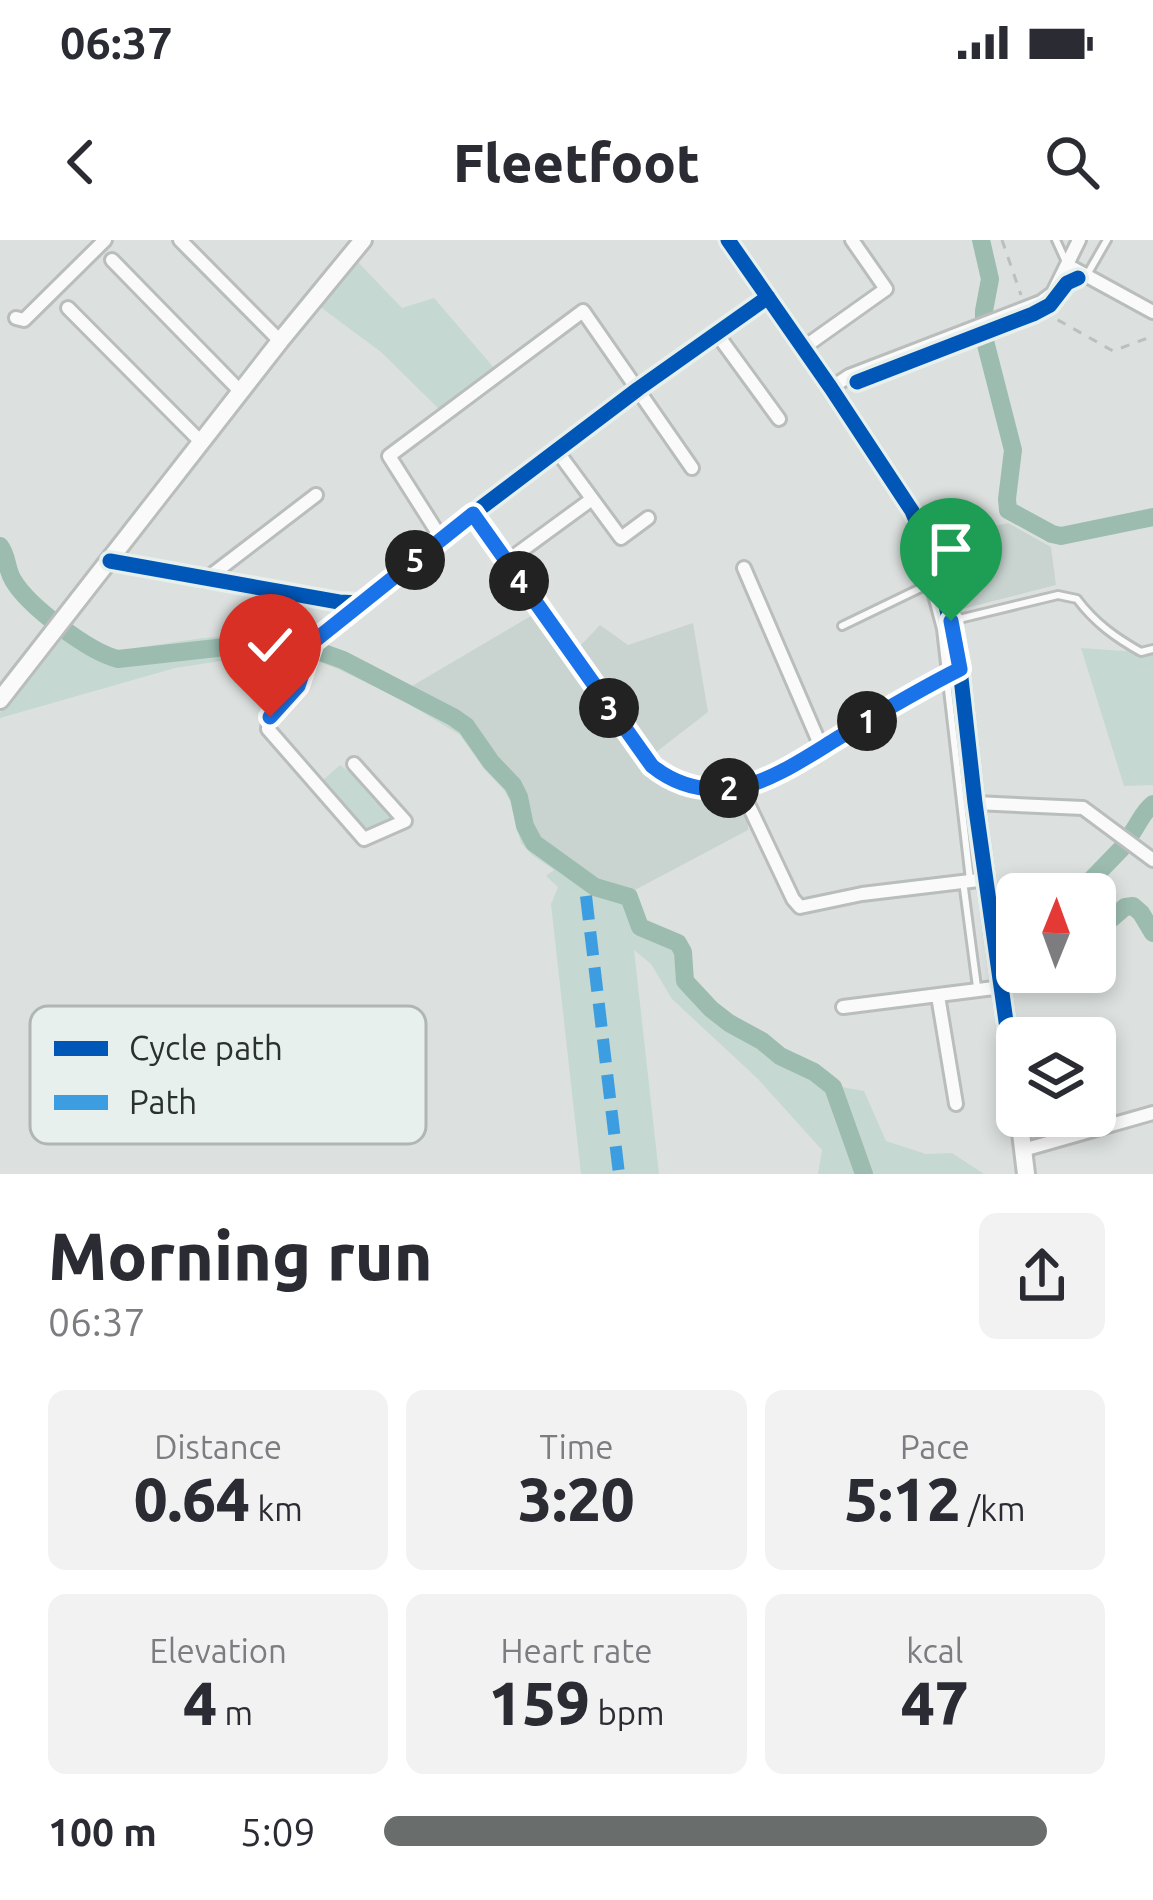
<!DOCTYPE html>
<html lang="en">
<head>
<meta charset="utf-8">
<style>
	body { margin:0; font-family:Ubuntu,sans-serif; background:#f2f2f3; color:#2b2b33; height:100vh; display:flex; flex-direction:column; font-size:45px; white-space:nowrap }
	* { box-sizing:border-box; margin:0 }
	p { font-size:39px; color:#7c7c81 }
	.icon { flex:none; width:66px; height:66px; fill:none; stroke:currentColor; stroke-width:2; stroke-linecap:round; stroke-linejoin:round }
	.map { position:relative; height:934px; overflow:hidden }
	.panel { display:flex; flex-direction:column; background:#fff; flex:1 }
	.panel>* { flex:none }
	.needle { width:78px; rotate:1deg }
	.buttons { position:absolute; left:996px; top:633px; display:grid; gap:24px }
	.buttons a { display:grid; place-items:center; width:120px; height:120px; border-radius:18px; background:#fff; box-shadow:0 6px 18px #0003; font-size:60px }
	.pin { position:absolute; display:grid; place-items:center; width:102px; height:102px; color:#fff; margin:-123px -51px; border-radius:50% 50% 50% 0; rotate:-45deg; box-shadow:0 0 12px #0007 }
	.pin .icon { rotate:45deg }
	.km { position:absolute; width:60px; height:60px; margin:-30px; border-radius:50%; background:#222; color:#fff; font-size:33px; line-height:60px; text-align:center }
	.round { display:grid; place-items:center; flex:none; width:126px; height:126px; border-radius:18px; background:#f2f2f3 }
	.overview { display:flex; align-items:center; justify-content:space-between; height:204px; padding:0 48px }
	h1 { font-size:66px; font-weight:800; line-height:90px }
	.metrics { display:grid; grid-template-columns:repeat(3,1fr); gap:18px; height:204px; padding:12px 48px }
	.metrics div { display:grid; align-content:center; border-radius:18px; background:#f2f2f3; text-align:center }
	.metrics b { font-size:60px; font-weight:800 }
	.metrics small { font-size:33px; font-weight:400 }
	.metrics p { font-size:33px }
	ul { padding:0 48px; list-style:none; font-size:39px }
	li { display:grid; grid-template-columns:192px 144px 1fr; align-items:center; height:90px }
	li i { height:30px; border-radius:15px; background:#696d6c }
	.status { display:flex; justify-content:space-between; align-items:center; height:84px; padding:0 60px; background:#fff; direction:ltr }
	.status svg { height:33px; fill:currentColor }
	header { display:flex; justify-content:space-between; align-items:center; height:156px; padding:0 48px; background:#fff; font-size:54px; font-weight:800 }
	.map>svg:first-child { display:block }
	.built { fill:#c9d4d0 }
	.green { fill:#c5d8d1 }
	.lines { fill:none; stroke-linecap:round; stroke-linejoin:round }
	.river { stroke:#9cbcb0; stroke-width:18 }
	.lane-casing { stroke:#b9bdbb; stroke-width:12 }
	.street-casing { stroke:#b9bdbb; stroke-width:18 }
	.secondary-casing { stroke:#b9bdbb; stroke-width:22 }
	.path { stroke:#bbbfbe; stroke-width:3; stroke-dasharray:9 9; stroke-linecap:butt }
	.lane { stroke:#fafafa; stroke-width:6 }
	.street { stroke:#fafafa; stroke-width:12 }
	.secondary { stroke:#fafafa; stroke-width:16 }
	.quiet { stroke:#3d9de1; stroke-width:12; stroke-dasharray:24 12; stroke-linecap:butt }
	.cycleway-casing { stroke:#e7f0ec; stroke-width:22 }
	.cycleway { stroke:#0057b8; stroke-width:15 }
	.route-casing { stroke:#fff; stroke-width:24 }
	.route { stroke:#1a73e8; stroke-width:15 }
	.key { fill:#e7f0ec; stroke:#afb6b3; stroke-width:3 }
	.key-label { font-size:33px; fill:#2b2f2e }
</style>
</head>
<body>
<div class="status"><b>06:37</b><svg viewBox="0 0 49 12"><path d="M0 12V9h3v3zM5 12V6h3v6zM10 12V3h3v9zM15 12V0h3v12zM26 1h20v11H26zM47 4h2v5h-2z"/></svg></div>
<header><svg class="icon" aria-label="back" viewBox="0 0 24 24"><path d="M15 5l-7 7 7 7"/></svg>Fleetfoot<svg class="icon" aria-label="search" viewBox="0 0 24 24"><circle cx="10" cy="10" r="6"/><path d="M15 15l6 6"/></svg></header>
<div class="map">
<svg width="1153" height="934" viewBox="0 0 1153 934">
	<rect width="100%" height="100%" fill="#dce1df"/>
	<path class="built" d="M1008,283L1051,307L1056,345L962,369L938,300Z
		M536,373L628,506L656,536L670,548L686,554L749,556L748,590L633,651L596,640L539,598L532,583L526,555L518,540L497,518L482,495L412,446Z
		M693,383L708,472L655,513L640,497L578,408L600,385L628,405Z"/>
	<path class="green" d="M355,19L402,68L434,58L495,129L443,173L381,112L319,66Z
		M68,383L99,406L118,411C164,404 261,386 304,398C359,413 407,446 457,470L472,482L497,518L518,540L526,555L532,583L539,598L596,640L635,652L645,681L685,700L691,715L692,738L731,776L754,787L795,817L828,831L842,847L864,851L886,901L926,914L952,913L984,934H818L822,910L758,839L672,759L651,724L634,710L659,934H581L551,664L558,647L546,636L554,630L532,615L521,603L510,561L504,550L484,529L460,495L404,461L338,429L298,414L284,412L281,424L234,419L175,428L0,478V473Z
		M1081,408L1153,413V545L1124,546Z
		M340,525L348,531L358,533L392,576L390,582L366,593L321,542Z"/>
	<g class="lines">
		<path class="river" d="M981,0L990,39L984,71V97L1013,210L1007,259L1008,270L1052,294L1061,296L1153,277
			M0,306C8,316 6,329 13,340C28,366 89,412 118,419L271,402L301,405L343,420L453,477L466,486L491,522L513,545L519,557L525,586L534,603L595,647L629,657L640,687L678,703L683,712L685,741L711,769L729,783L762,801L780,816L814,832L833,847L864,934
			M1129,597C1138,586 1142,572 1153,564
			M1071,654L1090,641L1122,608
			M1095,665L1103,676L1111,679L1125,667L1133,666L1141,673L1153,693"/>
		<g class="lane-casing">
			<path id="lane" d="M1056,0L1067,24
				M1088,33L1107,0
				M955,380L1058,355L1077,359C1095,383 1116,398 1141,412L1153,409
				M842,386L929,344L941,389L970,640
				M963,641L977,747"/>
		</g>
		<g class="street-casing">
			<path id="street" d="M180,0L280,101
				M112,20L241,152
				M1067,25L1153,72
				M68,68L202,203
				M16,78L24,80L105,0
				M717,94L779,179
				M803,108L886,49L852,0
				M831,148L849,136L1041,62L1053,53L1079,0
				M557,211L621,298L648,278
				M473,274L652,526C677,546 707,553 739,547C773,541 809,516 838,498C878,474 918,450 960,429
				M441,298L389,216L583,71L692,228
				M110,321L339,362L361,363L441,298L638,149L768,57
				M506,322L592,259
				M744,328L822,509
				M205,340L316,255
				M354,524L405,581L364,599L268,489L270,477L298,446L313,402L360,364
				M740,547L793,659L800,667L862,654L987,639
				M975,563L1083,568L1153,620
				M938,756L956,864
				M843,767L1002,747
				M1023,910L1153,873"/>
		</g>
		<g class="secondary-casing">
			<path id="secondary" d="M728,0L831,148L912,271L939,334L960,429L975,563L1017,859
				M0,460L280,101L363,0
				M1019,876L1026,934"/>
		</g>
		<path class="path" d="M1002,0L1021,55
			M1042,71L1113,111L1153,96"/>
		<use href="#lane" class="lane"/>
		<use href="#street" class="street"/>
		<use href="#secondary" class="secondary"/>
		<path class="quiet" d="M586,656L619,934"/>
		<g class="cycleway-casing">
			<path id="cycleway" d="M728,0L831,148L912,271L939,334L960,429L975,563L1017,859
				M857,142L1033,74L1050,65L1067,43L1078,38
				M110,321L339,362L361,363L441,298L638,149L768,57"/>
		</g>
		<use href="#cycleway" class="cycleway"/>
	</g>
	<g class="lines">
		<g class="route-casing">
			<path id="route" d="M270,477L298,446L313,402L473,274L652,526C677,546 707,553 739,547C771,542 810,515 838,498C878,474 918,450 960,429L951,381"/>
		</g>
		<use href="#route" class="route"/>
	</g>
	<rect x="30" y="766" width="396" height="138" rx="18" class="key"/>
	<rect x="54" y="801" width="54" height="15" fill="#0057b8"/>
	<rect x="54" y="855" width="54" height="15" fill="#3d9de1"/>
	<g class="key-label">
		<text x="129" y="820">Cycle path</text>
		<text x="129" y="874">Path</text>
	</g>
</svg>
<div class="buttons">
<a><svg class="needle" viewBox="-14 -14 28 28"><path d="M0-13l5 13h-10z" fill="#e53935"/><path d="M0 13l5-13h-10z" fill="#7c7c81"/></svg></a>
<a><svg class="icon" aria-label="layers" viewBox="0 0 24 24"><path d="M12 4l9 5-9 5-9-5zM3 14l9 5 9-5"/></svg></a>
</div>
<div class="pin" style="left:951px;top:381px;background:#1e9e55"><svg class="icon" aria-label="arrive" viewBox="0 0 24 24"><path d="M6 21V4h12l-3 4 3 4H6"/></svg></div>
<div class="pin" style="left:270px;top:477px;background:#d93025"><svg class="icon" aria-label="check" viewBox="0 0 24 24"><path d="M5 12l5 5 9-10"/></svg></div>
<b class="km" style="left:867px;top:481px">1</b>
<b class="km" style="left:729px;top:548px">2</b>
<b class="km" style="left:609px;top:468px">3</b>
<b class="km" style="left:519px;top:341px">4</b>
<b class="km" style="left:415px;top:320px">5</b>
</div>
<section class="panel">
<div class="overview"><div><h1>Morning run</h1><p>06:37</p></div><a class="round"><svg class="icon" aria-label="share" viewBox="0 0 24 24"><path d="M12 15V3M7 8l5-5 5 5M5 13v7h14v-7"/></svg></a></div>
<div class="metrics">
<div><p>Distance</p><b>0.64<small> km</small></b></div>
<div><p>Time</p><b>3:20</b></div>
<div><p>Pace</p><b>5:12<small> /km</small></b></div>
</div>
<div class="metrics">
<div><p>Elevation</p><b>4<small> m</small></b></div>
<div><p>Heart rate</p><b>159<small> bpm</small></b></div>
<div><p>kcal</p><b>47</b></div>
</div>
<ul>
<li><b>100 m</b>5:09<i style="width:92%"></i></li>
</ul>
</section>
</body>
</html>
